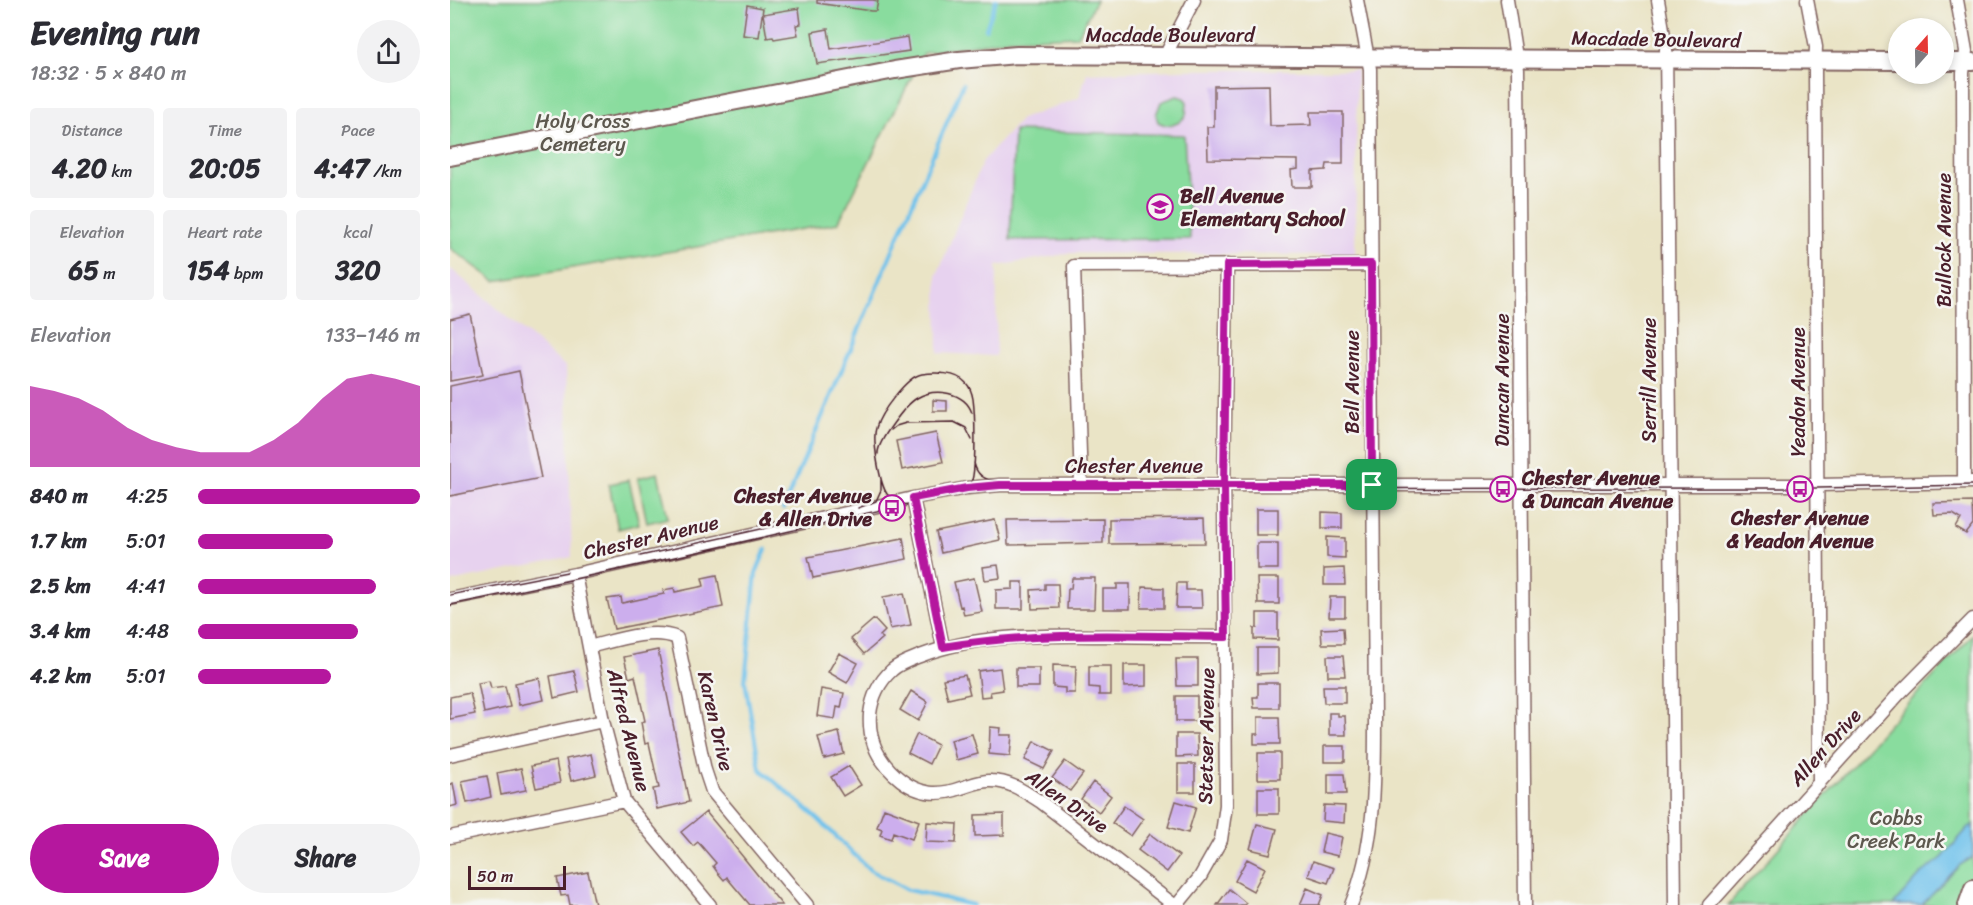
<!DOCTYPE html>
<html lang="en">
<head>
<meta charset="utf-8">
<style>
	body { margin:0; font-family:Sriracha,sans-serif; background:#f2f2f3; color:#2b2b33; height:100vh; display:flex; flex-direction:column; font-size:22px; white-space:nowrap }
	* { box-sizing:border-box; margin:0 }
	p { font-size:20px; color:#7c7c81 }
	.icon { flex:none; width:33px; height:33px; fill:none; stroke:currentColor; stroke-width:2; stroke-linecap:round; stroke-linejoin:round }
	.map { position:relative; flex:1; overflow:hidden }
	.panel { display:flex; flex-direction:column; background:#fff; width:450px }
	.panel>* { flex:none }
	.needle { width:39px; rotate:20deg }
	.controls { position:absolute; left:1438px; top:18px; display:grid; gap:12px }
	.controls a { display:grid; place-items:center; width:66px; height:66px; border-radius:50%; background:#fff; box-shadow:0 3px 9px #0003; font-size:30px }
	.scale { position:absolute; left:18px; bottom:15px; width:98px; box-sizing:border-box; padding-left:6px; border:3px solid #4a1f2b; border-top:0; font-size:16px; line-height:21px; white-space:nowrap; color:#4a1f2b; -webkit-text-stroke:4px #f6f6f2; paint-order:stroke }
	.pin { position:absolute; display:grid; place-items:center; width:51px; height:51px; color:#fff; margin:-26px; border-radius:12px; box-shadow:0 3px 9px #0006 }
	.round { display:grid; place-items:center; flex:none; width:63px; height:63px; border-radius:32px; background:#f2f2f3 }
	.headline { display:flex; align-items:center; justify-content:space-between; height:102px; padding:0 30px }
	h1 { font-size:33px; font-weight:700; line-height:45px }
	.metrics { display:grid; grid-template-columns:repeat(3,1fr); gap:9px; height:102px; padding:6px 30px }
	.metrics div { display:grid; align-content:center; border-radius:6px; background:#f2f2f3; text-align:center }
	.metrics b { font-size:26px; font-weight:700 }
	.metrics small { font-size:16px; font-weight:400 }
	.metrics p { font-size:16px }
	.chart { height:168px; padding:12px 30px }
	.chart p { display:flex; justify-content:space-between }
	.chart svg { width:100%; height:108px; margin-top:6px; fill:#b5179e; opacity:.7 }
	.button { display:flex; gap:12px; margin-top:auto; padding:12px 30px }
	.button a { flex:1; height:69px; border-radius:36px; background:#b5179e; color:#fff; font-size:24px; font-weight:700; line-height:69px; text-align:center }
	.button a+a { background:#f2f2f3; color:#2b2b33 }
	ul { padding:0 30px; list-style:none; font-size:20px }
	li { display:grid; grid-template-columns:96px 72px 1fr; align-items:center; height:45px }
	li i { height:15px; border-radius:8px; background:#b5179e }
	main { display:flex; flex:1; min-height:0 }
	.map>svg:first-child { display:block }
	.built { fill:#e7d2ef }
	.green { fill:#89dc9e; stroke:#6a7e64; stroke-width:1.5 }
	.water { fill:#70c2ec; stroke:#5d708c; stroke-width:1.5 }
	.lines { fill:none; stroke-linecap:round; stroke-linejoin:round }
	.stream { stroke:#70c2ec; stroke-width:4 }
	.building { fill:#ccaeed }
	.minor-casing { stroke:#826461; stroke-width:15 }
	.major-casing { stroke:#826461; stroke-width:20 }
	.minor { stroke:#fff; stroke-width:12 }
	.major { stroke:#fff; stroke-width:16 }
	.tram { stroke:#4a1f2b; stroke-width:1.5 }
	.route-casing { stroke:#fff; stroke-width:12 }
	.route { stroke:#b5179e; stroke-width:8 }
	.labels { text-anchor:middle; stroke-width:5; stroke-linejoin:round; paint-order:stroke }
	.street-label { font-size:20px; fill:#4a1f2b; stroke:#f6f6f2 }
	.park-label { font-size:20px; fill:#5d584e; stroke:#f6f6f2 }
	.poi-label { font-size:20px; font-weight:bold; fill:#4a1f2b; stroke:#f6f6f2; text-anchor:start }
</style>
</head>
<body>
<main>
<section class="panel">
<div class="headline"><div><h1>Evening run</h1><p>18:32 · 5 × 840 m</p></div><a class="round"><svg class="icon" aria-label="share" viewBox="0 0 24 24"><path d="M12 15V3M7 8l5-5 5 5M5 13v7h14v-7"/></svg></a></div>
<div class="metrics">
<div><p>Distance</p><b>4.20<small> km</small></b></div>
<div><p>Time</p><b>20:05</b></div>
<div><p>Pace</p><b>4:47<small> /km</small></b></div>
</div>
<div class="metrics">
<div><p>Elevation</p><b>65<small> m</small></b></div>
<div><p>Heart rate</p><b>154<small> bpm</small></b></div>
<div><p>kcal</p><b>320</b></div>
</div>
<div class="chart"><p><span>Elevation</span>133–146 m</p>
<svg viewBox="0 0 160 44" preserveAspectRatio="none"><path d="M0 44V11L10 13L20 16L30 21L40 28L50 33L60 36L70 38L80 38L90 38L100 33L110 26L120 16L130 8L140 6L150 8L160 11V44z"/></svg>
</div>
<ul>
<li><b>840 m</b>4:25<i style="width:100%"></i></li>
<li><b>1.7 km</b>5:01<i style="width:61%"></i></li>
<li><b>2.5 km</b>4:41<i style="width:80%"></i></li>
<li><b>3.4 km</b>4:48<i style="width:72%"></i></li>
<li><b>4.2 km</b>5:01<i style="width:60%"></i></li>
</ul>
<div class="button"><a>Save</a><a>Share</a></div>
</section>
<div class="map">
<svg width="1523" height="905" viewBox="0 0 1523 905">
	<rect width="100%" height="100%" fill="#f6f6f2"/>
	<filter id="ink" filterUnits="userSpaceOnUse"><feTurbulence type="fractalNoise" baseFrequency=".0167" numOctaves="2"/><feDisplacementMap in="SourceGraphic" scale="12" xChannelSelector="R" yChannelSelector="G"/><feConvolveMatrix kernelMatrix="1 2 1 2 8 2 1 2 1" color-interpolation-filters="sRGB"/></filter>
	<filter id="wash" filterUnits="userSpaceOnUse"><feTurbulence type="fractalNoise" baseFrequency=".008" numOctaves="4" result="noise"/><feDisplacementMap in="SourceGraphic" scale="24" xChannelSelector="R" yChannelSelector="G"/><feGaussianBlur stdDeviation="1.35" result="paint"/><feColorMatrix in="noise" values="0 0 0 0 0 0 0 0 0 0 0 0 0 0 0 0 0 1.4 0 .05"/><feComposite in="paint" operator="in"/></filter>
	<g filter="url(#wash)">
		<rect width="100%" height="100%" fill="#eae4c6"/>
		<path class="built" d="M734,70H907L905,255L621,253L547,266L546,356L488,353L487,275L533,161L571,119L629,98L637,73Z
			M0,268L116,367L122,557L0,582Z"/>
		<path class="green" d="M0,0H646L628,36L559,39L474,53L388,223L45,281L0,248Z
			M727,96L734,98L737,102L736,115C729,125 719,128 708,122L706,115L711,102Z
			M564,131L734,135L740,239L560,240Z
			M208,473L218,518L197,523L188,478Z
			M179,480L189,524L168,529L159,484Z
			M1523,635V905H1278L1448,714Z"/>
		<path class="water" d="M1523,825V857L1510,865L1472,905H1443L1472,873L1492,858L1517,829Z"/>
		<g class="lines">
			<path class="stream" d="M536,29L546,0
				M333,509L513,84
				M316,549L306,573L295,681L310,769L368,819L420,870L458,890L523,905"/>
		</g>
		<g id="blocks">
			<path class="building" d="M367,0H423L428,1L426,11H421L367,3Z
				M297,5L313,8L309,37L293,35Z
				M349,8L351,24L346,25L348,35L324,39L323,37L317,38L313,14Z
				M378,29L381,49L457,37L459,51L367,64L362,32Z
				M819,85L820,126L861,125L860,112H893V164H877L876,170L862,171V187H842L841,170L848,169V160L758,159L757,127H764V86Z
				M20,314L33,375L0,381V319Z
				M69,371L91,478L0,496V386Z
				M483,400L497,401V411H483Z
				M486,433L493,462L452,470L446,441Z
				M1483,503L1522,502L1523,525L1516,534L1506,528L1511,519L1503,514L1484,515Z
				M806,509H828V535H806Z
				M872,512L892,513V528H872Z
				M754,518L755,543L659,544V519Z
				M653,519V543L558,545L557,520Z
				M545,520L550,540L491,553L486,532Z
				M877,537L895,538V558L877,557Z
				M453,538L457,559L363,578L358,557Z
				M807,543H828V569H807Z
				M548,565L550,578L535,580L533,567Z
				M894,568L895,585H874V569Z
				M267,575L273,607L164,629L157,599L171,597L172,603L214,594L213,590L224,588L225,592L254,586L252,578Z
				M524,578L532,612L514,615L512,606L510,607L504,582Z
				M622,578H645L644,609H617L618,589H621Z
				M807,578H829V604H808Z
				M563,582H573V609H546V590L563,589Z
				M727,583H736V590H751L752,608H726Z
				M595,584H608L609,608L582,609L581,590L595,589Z
				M667,584H680V609H653V589H667Z
				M692,587L714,588V608H691Z
				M454,593L461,625L440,629L433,597Z
				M880,597H895V617H879Z
				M807,613H828V640L804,639V628H807Z
				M424,619L435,631L430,636L433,638L414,654L401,639Z
				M893,628L894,644H872L871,629Z
				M807,648H828V673L807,674Z
				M208,650L239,802L207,809L203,789L209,788L199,743L195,744L191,722L195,721L185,676L179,678L174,657Z
				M389,653L408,663L397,683L378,672Z
				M877,656H893L895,676H878Z
				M726,659H748V686H727Z
				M603,665L626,666L625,693H615V688L603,687Z
				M674,665H696V686L674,687Z
				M639,666H661V695H649V688L639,687Z
				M550,668L553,690L540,692L541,696L531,697L528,671Z
				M566,668H589V687H566Z
				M124,671L129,692L104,698L100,676Z
				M515,675L520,694L498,699L493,679Z
				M89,678L94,700L69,705L65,683Z
				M39,681L41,688L55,686L60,707L34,713L28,683Z
				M808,683H829V708H804L803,697H808Z
				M873,686H895V703H874Z
				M371,689L394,693L391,708L387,707L385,719L367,716Z
				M461,691L478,702L468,721L450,710Z
				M20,693L25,714L0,719V697Z
				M726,696H747V721H726Z
				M879,713H888V716H895L896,735H879Z
				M808,717H829L830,744H804V734H808Z
				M540,727L551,728L550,735H562L560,756L539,754Z
				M389,732L394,754L374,759L368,737Z
				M467,734L488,745L479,764L458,753Z
				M522,734L528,754L506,760L501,740Z
				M726,734H747L748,756L726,757Z
				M584,741L604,751L594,769L575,760Z
				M874,746H895V762H874Z
				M808,753H830V779H808Z
				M141,754L146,775L121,781L116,759Z
				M106,761L110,783L86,788L81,766Z
				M615,761L633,774L620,791L602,778Z
				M728,764H745V792H728Z
				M399,766L411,785L393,796L381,777Z
				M71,768L76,790L51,795L47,773Z
				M878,774H894L896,794H878Z
				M37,776L41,797L17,803L12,781Z
				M643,782L661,796L649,812L631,799Z
				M3,783L7,805L0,807V784Z
				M808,788H829V814H808Z
				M726,801L746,807L738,833L718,827Z
				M874,805L895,806L894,823L873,821Z
				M674,806L693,819L681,836L662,823Z
				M434,808L469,821L462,839L443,832L441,839L430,835L432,829L427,827Z
				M256,812L276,836L332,905H300L278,879L277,877L274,880L268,873L263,866L266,863L248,842L243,846L231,832Z
				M554,814V835L525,836V815Z
				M477,822L507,824L506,843L476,842Z
				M807,824L827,829L820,854L800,849Z
				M875,833L892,837L888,856L871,852Z
				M700,834L729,856L717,872L688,850Z
				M797,859L815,868L803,891L785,881Z
				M863,861L884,868L878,883L858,876Z
				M138,872L145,905H120L118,895L111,896L107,878Z
				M857,888L873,895L869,905H850Z
				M779,889L796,903L794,905H767Z"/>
		</g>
	</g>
	<g filter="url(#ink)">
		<use href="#blocks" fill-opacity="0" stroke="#826461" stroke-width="1.5"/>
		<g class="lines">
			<g class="minor-casing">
				<path id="minor" d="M1057,0L1068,70L1075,905
					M1208,0L1216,47L1225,905
					M1357,0L1366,47L1365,71L1369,784
					M1507,0L1516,51L1513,73L1514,482
					M715,56L744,0
					M631,485L624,266L921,265
					M463,498L493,647
					M125,574L153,721L174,801L260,905
					M0,599L125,574L463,498L517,488L550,485H1368L1523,482
					M139,647C163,641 203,627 227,638L255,770L262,791L357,905
					M0,755L153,721
					M0,837L174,801
					M724,905L591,802C575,792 560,781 541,781C531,780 521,785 511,788C489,796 470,795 451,780C429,763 418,742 420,714C422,697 429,682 442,670C450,663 460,660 470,656C532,632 602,636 667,636C704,637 740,637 776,637
					M727,905L750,877L771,840L776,805L774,486L777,265
					M901,905C926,844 925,780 925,716L920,69L907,0
					M1259,905L1448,695L1523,619"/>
			</g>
			<g class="major-casing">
				<path id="major" d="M1494,62H1523
					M0,157L445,70L509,60L567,55L1449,61
					M1517,905L1523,888"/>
			</g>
			<use href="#minor" class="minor"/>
			<use href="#major" class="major"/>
			<path class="tram" d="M441,430L446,426L456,423L504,422L516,428L522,440
				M428,454C427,442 456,404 467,398C485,387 515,392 522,413
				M524,463C527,476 535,480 547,481
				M457,505C450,504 442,500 437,494C430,484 422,440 426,428C430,413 457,376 472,374C485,372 507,372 516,383C520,387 522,393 523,399C525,413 527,476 520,485C517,489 513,492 509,493
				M408,508L426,501L431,490V480
				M190,556L365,517
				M0,595L117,572
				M0,605C114,582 227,557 340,531C409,516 479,496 550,489L1368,488L1523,485"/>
		</g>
	</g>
	<g class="lines" filter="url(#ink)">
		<g class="route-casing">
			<path id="route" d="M922,485H550L517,488L463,498L493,647C587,631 681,636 776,637L774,486L777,265L921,264L922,485"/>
		</g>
		<use href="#route" class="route"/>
	</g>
	<defs>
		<g id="school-ring" transform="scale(1.35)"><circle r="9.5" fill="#f6f6f2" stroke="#b5179e" stroke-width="1.5"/><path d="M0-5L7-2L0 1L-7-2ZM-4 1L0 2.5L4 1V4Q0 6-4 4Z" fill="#b5179e"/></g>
		<g id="bus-ring" transform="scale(1.35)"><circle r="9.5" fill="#f6f6f2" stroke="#b5179e" stroke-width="1.5"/><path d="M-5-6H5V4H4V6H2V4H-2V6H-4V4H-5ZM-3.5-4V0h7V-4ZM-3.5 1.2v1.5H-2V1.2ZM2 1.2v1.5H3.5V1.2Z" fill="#b5179e"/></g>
	</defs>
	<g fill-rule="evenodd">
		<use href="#school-ring" x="710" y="207"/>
		<use href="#bus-ring" x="1053" y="489"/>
		<use href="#bus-ring" x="1350" y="489"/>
		<use href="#bus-ring" x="442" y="508"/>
	</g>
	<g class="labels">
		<g class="street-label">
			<text x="720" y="42">Macdade Boulevard</text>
			<text transform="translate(1206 39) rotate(1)" y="7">Macdade Boulevard</text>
			<text transform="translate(1494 240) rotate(-90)" y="7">Bullock Avenue</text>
			<text transform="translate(1052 380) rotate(-90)" y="7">Duncan Avenue</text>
			<text transform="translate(1199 380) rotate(-90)" y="7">Serrill Avenue</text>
			<text transform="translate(902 382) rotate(-90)" y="7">Bell Avenue</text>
			<text transform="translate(1348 392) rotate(-90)" y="7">Yeadon Avenue</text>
			<text x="684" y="473">Chester Avenue</text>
			<text transform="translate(201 537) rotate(-13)" y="7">Chester Avenue</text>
			<text transform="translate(266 721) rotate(77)" y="7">Karen Drive</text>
			<text transform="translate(179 730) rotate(76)" y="7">Alfred Avenue</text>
			<text transform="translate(756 736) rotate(-89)" y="7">Stetser Avenue</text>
			<text transform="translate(1375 747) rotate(-48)" y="7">Allen Drive</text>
			<text transform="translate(617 801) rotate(35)" y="7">Allen Drive</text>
		</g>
		<g class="park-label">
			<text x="133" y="128">Holy Cross<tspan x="133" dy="23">Cemetery</tspan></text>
			<text x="1446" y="825">Cobbs<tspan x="1446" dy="23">Creek Park</tspan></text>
		</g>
		<g class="poi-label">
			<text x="730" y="203">Bell Avenue<tspan x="730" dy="23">Elementary School</tspan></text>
			<text x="1072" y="485">Chester Avenue<tspan x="1072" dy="23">&amp; Duncan Avenue</tspan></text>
			<text x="422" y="503" text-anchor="end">Chester Avenue<tspan x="422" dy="23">&amp; Allen Drive</tspan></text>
			<text x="1350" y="525" text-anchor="middle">Chester Avenue<tspan x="1350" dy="23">&amp; Yeadon Avenue</tspan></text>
		</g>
	</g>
</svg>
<div class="controls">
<a><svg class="needle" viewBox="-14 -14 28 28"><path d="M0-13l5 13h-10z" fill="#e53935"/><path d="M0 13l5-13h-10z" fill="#7c7c81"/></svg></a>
</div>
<div class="scale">50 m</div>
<div class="pin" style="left:922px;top:485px;background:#1e9e55"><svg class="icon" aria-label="arrive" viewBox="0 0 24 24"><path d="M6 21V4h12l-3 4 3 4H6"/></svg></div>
</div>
</main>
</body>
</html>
